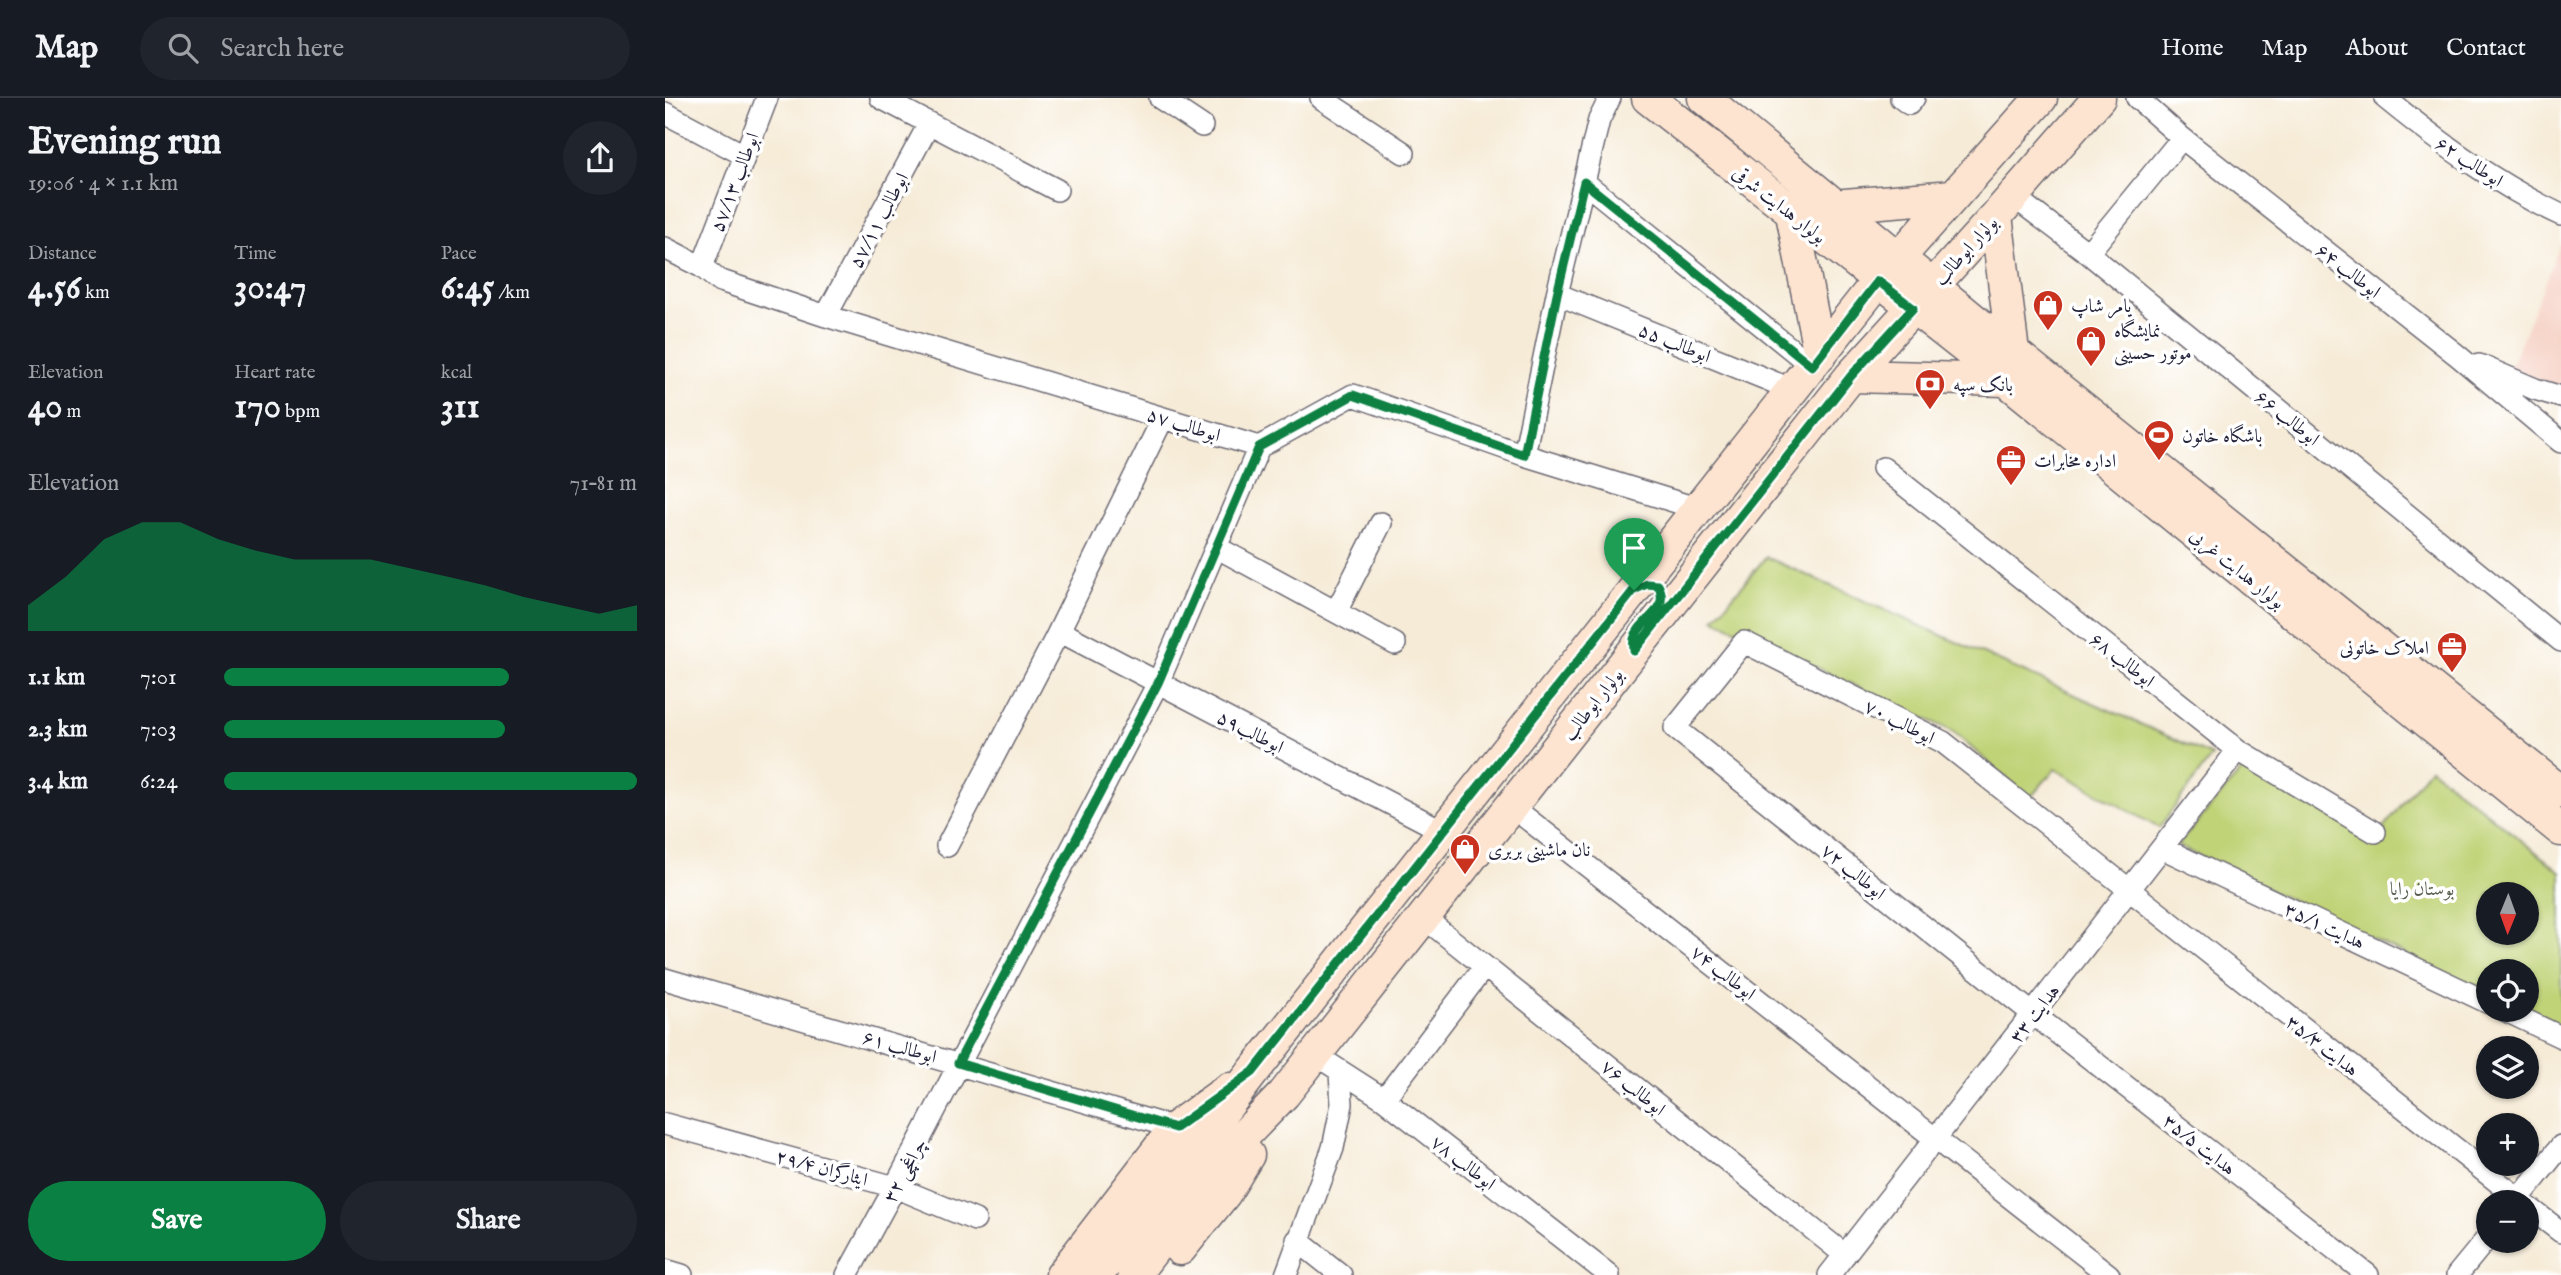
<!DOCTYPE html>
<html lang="en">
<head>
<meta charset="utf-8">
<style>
	body { margin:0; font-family:"IM FELL English",Amiri,serif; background:#20242c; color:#f1f3f6; height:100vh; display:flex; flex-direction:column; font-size:26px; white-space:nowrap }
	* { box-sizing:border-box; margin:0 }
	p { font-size:23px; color:#9ea1a6 }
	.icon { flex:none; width:38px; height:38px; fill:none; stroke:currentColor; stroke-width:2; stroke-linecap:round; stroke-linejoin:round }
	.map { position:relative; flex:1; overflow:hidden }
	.drawer { display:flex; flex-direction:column; background:#171b24; width:665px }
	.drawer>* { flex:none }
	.needle { width:46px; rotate:181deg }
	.buttons { position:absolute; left:1811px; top:784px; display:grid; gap:14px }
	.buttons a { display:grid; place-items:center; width:63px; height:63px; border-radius:50%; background:#171b24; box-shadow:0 2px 5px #0004; font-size:35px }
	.pin { position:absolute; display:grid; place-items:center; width:60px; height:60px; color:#fff; margin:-72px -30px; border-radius:50% 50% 50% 0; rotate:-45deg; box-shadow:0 0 7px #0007 }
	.pin .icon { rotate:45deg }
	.round { display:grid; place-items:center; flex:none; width:74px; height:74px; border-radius:37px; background:#20242c }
	.summary { display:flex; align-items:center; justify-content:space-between; height:119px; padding:0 28px }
	h1 { font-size:38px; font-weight:700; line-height:52px }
	.metrics { display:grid; grid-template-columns:repeat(3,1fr); gap:10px; height:119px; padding:7px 28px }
	.metrics div { display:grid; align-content:center }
	.metrics b { font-size:35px; font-weight:700 }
	.metrics small { font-size:19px; font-weight:400 }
	.metrics p { font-size:19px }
	.chart { height:196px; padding:14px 28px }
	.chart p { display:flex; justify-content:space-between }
	.chart svg { width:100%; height:126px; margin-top:7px; fill:#0b8043; opacity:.7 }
	.primary-button { display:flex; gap:14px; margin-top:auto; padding:14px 28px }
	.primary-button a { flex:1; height:80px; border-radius:42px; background:#0b8043; color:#fff; font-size:28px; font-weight:700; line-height:80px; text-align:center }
	.primary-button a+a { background:#20242c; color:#f1f3f6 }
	ul { padding:0 28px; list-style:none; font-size:23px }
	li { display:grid; grid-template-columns:112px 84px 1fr; align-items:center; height:52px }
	li i { height:18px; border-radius:9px; background:#0b8043 }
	header { display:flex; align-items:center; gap:42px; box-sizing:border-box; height:98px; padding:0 35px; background:#171b24; border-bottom:2px solid #363941 }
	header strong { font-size:33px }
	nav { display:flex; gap:38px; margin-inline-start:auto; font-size:24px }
	.search { width:490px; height:63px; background:#20242c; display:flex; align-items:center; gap:18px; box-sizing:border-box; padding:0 24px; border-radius:38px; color:#9ea1a6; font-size:26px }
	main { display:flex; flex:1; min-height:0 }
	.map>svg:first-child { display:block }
	.built { fill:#f6d1c5 }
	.green { fill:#c0d377; stroke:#717a59; stroke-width:2; fill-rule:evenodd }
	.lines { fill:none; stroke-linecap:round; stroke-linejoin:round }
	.minor-casing { stroke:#6c6872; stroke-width:24 }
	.secondary-casing { stroke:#6c6872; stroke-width:35 }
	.minor { stroke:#fff; stroke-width:21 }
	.secondary { stroke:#fde4d0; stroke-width:32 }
	.route-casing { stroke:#fff; stroke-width:14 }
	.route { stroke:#0b8043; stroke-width:9 }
	.labels { text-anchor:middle; stroke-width:7; stroke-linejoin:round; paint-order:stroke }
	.street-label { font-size:19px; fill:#22223b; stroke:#fff }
	.poi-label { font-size:19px; fill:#22223b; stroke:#fff; text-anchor:start }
	.park-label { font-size:19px; fill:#596050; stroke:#fff }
</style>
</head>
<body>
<header>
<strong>Map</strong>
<div class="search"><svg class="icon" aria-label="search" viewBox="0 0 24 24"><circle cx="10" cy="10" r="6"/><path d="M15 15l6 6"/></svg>Search here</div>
<nav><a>Home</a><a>Map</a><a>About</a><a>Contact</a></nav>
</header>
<main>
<section class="drawer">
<div class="summary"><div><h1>Evening run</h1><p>19:06 · 4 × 1.1 km</p></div><a class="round"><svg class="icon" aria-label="share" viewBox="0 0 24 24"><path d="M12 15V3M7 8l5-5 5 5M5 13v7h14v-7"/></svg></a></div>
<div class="metrics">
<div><p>Distance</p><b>4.56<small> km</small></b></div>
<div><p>Time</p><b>30:47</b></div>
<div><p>Pace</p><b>6:45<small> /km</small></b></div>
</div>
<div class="metrics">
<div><p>Elevation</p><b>40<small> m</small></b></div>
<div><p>Heart rate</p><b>170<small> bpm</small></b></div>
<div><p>kcal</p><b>311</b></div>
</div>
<div class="chart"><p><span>Elevation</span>71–81 m</p>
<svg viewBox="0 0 160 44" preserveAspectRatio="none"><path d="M0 44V35L10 25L20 12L30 6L40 6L50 12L60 16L70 19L80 19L90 19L100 22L110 25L120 28L130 32L140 35L150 38L160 35V44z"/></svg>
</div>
<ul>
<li><b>1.1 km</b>7:01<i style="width:69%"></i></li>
<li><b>2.3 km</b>7:03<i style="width:68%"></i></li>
<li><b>3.4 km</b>6:24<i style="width:100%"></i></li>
</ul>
<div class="primary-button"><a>Save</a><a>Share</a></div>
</section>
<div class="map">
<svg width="1896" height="1177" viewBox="0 0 1896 1177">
	<rect width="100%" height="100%" fill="#fff"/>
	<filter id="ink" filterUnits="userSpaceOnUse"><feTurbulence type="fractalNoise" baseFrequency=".0143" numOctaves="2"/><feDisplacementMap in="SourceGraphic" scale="14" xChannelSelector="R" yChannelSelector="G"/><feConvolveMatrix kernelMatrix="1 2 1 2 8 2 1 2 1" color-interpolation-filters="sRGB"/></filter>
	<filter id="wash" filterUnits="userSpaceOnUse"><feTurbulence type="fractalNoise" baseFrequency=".00686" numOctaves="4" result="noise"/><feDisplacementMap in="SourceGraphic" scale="28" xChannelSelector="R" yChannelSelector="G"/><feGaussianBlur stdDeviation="1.57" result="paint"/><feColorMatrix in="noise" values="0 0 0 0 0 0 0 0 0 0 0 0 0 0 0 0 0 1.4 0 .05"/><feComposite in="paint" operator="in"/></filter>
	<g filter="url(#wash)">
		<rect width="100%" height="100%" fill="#f6ebd7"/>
		<path class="built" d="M1896,146V289L1844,272Z"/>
		<path class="green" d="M1101,459L1547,658L1494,730L1390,671L1365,700L1287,633L1049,521Z
			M1582,666L1710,741L1765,670L1896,774V930L1862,912V873H1824L1823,896L1512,748ZM1824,796H1862V835H1824Z"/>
	</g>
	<g filter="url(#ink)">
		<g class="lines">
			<g class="minor-casing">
				<path id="minor" d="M216,0L392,92
					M495,0L537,28
					M656,0L739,55
					M1236,0L1244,6L1249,0
					M1472,0L1517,40L1792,257L1896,344
					M1720,0C1774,44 1832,87 1896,117
					M0,15L79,57
					M919,84L1147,268
					M1349,99L1423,155L1896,543
					M0,150L37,169L53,182L161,218L594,349L688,297L859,357L1034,411
					M1423,155L1517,40
					M37,169L102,0
					M892,196L1128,292
					M161,218L264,26
					M1814,267L1870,291L1896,299
					M859,357L892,196L934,22L945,0
					M1218,370L1573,652L1710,734
					M551,449L730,546
					M671,514L716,425
					M394,533L778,733
					M846,708L1444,1177
					M282,748L390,541L498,320
					M1497,750L1824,905
					M758,819L1180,1157
					M0,881L510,1030
					M1839,912L1896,939
					M649,956L719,1001L944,1177
					M719,1001L819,869
					M0,1026L230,1089L310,1122
					M1851,1104L1896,1048
					M1862,1108L1896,1134
					M632,1142L676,1177
					M0,1172L17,1177
					M182,1177L230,1089L493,585L594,349
					M621,1177L668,1050L677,1006L675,975
					M1164,1177L1573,652
					M1703,1177L1368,916L1010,630L1079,544L1278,644L1858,1104
					M1792,1177L1824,1138"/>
			</g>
			<g class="secondary-casing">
				<path id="secondary" d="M983,0L1341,282L1896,732
					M1039,0L1348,254L1896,694
					M1168,108L1288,98
					M1127,116L1155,257
					M1331,118L1348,254
					M1186,278L1341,282
					M515,1151L560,1095L583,1057
					M397,1177L510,1030L564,991
					M432,1177L588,974L1213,183L1376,0
					M469,1177L562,1055L619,996L1186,278L1331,118L1434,0"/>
			</g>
			<use href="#minor" class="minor"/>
			<use href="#secondary" class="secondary"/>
		</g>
	</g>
	<g class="lines" filter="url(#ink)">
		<g class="route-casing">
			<path id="route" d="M919,84L1147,268L1213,183L1248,210L1186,278L969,553C969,549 968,545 969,541C974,521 1007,513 993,487L982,486L969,492L588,974L510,1030L293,965L493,585L594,349L688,297L859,357L892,196Z"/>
		</g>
		<use href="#route" class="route"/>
	</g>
	<defs>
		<g id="shop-pin" transform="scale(1.575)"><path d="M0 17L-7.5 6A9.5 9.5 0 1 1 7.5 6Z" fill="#c8321e" stroke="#fff"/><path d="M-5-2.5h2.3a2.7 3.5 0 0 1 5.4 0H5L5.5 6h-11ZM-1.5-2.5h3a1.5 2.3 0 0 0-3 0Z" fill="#fff"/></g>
		<g id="bank-pin" transform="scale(1.575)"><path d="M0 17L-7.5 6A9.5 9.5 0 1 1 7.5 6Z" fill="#c8321e" stroke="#fff"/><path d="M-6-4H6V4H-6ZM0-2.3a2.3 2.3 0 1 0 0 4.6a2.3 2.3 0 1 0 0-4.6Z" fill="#fff"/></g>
		<g id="stadium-pin" transform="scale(1.575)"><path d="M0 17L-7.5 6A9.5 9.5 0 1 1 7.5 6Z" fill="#c8321e" stroke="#fff"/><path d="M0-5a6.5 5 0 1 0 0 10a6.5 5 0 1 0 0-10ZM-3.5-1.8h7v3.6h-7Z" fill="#fff"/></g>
		<g id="office-pin" transform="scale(1.575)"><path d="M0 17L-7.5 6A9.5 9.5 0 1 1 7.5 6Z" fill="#c8321e" stroke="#fff"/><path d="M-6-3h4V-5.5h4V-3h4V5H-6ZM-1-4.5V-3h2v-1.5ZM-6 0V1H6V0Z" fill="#fff"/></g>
	</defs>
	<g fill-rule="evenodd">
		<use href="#shop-pin" x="1383" y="207"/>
		<use href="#shop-pin" x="1426" y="243"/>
		<use href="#bank-pin" x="1265" y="286"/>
		<use href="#stadium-pin" x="1494" y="337"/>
		<use href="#office-pin" x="1346" y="362"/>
		<use href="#office-pin" x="1787" y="549"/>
		<use href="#shop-pin" x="800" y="751"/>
	</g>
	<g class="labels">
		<g class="street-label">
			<text transform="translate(1805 63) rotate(33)" y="7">ابوطالب ۶۲</text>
			<text transform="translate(69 84) rotate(-69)" y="7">ابوطالب ۵۷/۱۳</text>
			<text transform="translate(1115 106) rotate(38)" y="7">بولوار هدایت شرقی</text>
			<text transform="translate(213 122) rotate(-62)" y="7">ابوطالب ۵۷/۱۱</text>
			<text transform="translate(1300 152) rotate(-48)" y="7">بولوار ابوطالب</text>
			<text transform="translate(1684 172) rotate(38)" y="7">ابوطالب ۶۴</text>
			<text transform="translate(1010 244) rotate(22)" y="7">ابوطالب ۵۵</text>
			<text transform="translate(1623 319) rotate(39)" y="7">ابوطالب ۶۶</text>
			<text transform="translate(519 326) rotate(17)" y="7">ابوطالب ۵۷</text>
			<text transform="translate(1573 470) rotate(39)" y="7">بولوار هدایت غربی</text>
			<text transform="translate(1458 561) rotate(38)" y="7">ابوطالب ۶۸</text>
			<text transform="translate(927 606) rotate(-52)" y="7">بولوار ابوطالب</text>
			<text transform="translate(1235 623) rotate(27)" y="7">ابوطالب ۷۰</text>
			<text transform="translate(586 633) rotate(27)" y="7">ابوطالب۵۹</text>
			<text transform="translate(1189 773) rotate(39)" y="7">ابوطالب ۷۲</text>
			<text transform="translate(1660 827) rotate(25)" y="7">هدایت ۳۵/۱</text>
			<text transform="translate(1059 874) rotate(38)" y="7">ابوطالب ۷۴</text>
			<text transform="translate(1369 915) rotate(-52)" y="7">هدایت ۳۳</text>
			<text transform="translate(1658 947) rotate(38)" y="7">هدایت ۳۵/۳</text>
			<text transform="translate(235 948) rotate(16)" y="7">ابوطالب ۶۱</text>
			<text transform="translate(969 989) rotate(39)" y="7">ابوطالب ۷۶</text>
			<text transform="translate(1535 1046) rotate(38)" y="7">هدایت ۳۵/۵</text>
			<text transform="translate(799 1064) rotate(38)" y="7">ابوطالب ۷۸</text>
			<text transform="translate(157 1069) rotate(15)" y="7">ایثارگران ۲۹/۴</text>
			<text transform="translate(239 1072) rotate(-62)" y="7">چراغچی ۳۲</text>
		</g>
		<g class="poi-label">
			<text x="1406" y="214">پامر شاپ</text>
			<text x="1449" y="239">نمایشگاه<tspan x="1449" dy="22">موتور حسینی</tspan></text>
			<text x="1288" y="293">بانک سپه</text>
			<text x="1517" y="344">باشگاه خاتون</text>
			<text x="1369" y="369">اداره مخابرات</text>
			<text x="1764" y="556" text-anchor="end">املاک خاتونی</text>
			<text x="823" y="758">نان ماشینی بربری</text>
		</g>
		<g class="park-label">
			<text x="1757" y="797">بوستان رایا</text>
		</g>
	</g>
</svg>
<div class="buttons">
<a><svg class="needle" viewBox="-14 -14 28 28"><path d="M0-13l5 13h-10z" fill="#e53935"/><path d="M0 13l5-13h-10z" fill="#9ea1a6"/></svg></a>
<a><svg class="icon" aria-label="locate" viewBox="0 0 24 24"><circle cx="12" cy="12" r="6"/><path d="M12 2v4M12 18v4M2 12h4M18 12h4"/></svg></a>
<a><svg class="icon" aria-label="layers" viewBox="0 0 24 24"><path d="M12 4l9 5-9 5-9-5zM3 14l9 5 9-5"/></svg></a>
<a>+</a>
<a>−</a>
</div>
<div class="pin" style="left:969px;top:492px;background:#1e9e55"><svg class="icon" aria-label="arrive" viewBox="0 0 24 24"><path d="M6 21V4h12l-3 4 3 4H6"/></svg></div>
</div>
</main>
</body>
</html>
